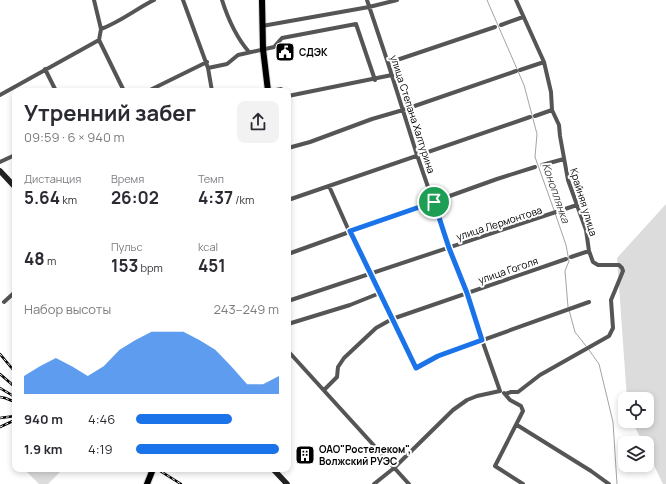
<!DOCTYPE html>
<html lang="ru">
<head>
<meta charset="utf-8">
<style>
	body { margin:0; font-family:Manrope,sans-serif; background:#f2f2f3; color:#2b2b33; height:100vh; display:flex; flex-direction:column; font-size:15px; white-space:nowrap }
	* { box-sizing:border-box; margin:0 }
	p { font-size:13px; color:#7c7c81 }
	.icon { flex:none; width:22px; height:22px; fill:none; stroke:currentColor; stroke-width:2; stroke-linecap:round; stroke-linejoin:round }
	.map { position:relative; flex:1; overflow:hidden }
	.side { position:absolute; left:12px; top:88px; width:279px; height:384px; display:flex; flex-direction:column; background:#fff; border-radius:8px; box-shadow:0 2px 6px #0003 }
	.side>* { flex:none }
	.fabs { position:absolute; left:618px; top:392px; display:grid; gap:8px }
	.fabs a { display:grid; place-items:center; width:36px; height:36px; border-radius:8px; background:#fff; box-shadow:0 2px 6px #0003; font-size:20px }
	.pin { position:absolute; display:grid; place-items:center; width:34px; height:34px; color:#fff; margin:-17px; border:2px solid #fff; border-radius:50%; box-shadow:0 1px 4px #0007 }
	.round { display:grid; place-items:center; flex:none; width:42px; height:42px; border-radius:8px; background:#f2f2f3 }
	.overview { display:flex; align-items:center; justify-content:space-between; height:68px; padding:0 12px }
	h1 { font-size:22px; font-weight:700; line-height:30px }
	.figures { display:grid; grid-template-columns:repeat(3,1fr); gap:6px; height:68px; padding:4px 12px }
	.figures div { display:grid; align-content:center }
	.figures b { font-size:17px; font-weight:700 }
	.figures small { font-size:11px; font-weight:400 }
	.figures p { font-size:11px }
	.chart { height:112px; padding:8px 12px }
	.chart p { display:flex; justify-content:space-between }
	.chart svg { width:100%; height:72px; margin-top:4px; fill:#1a73e8; opacity:.7 }
	ul { padding:0 12px; list-style:none; font-size:13px }
	li { display:grid; grid-template-columns:64px 48px 1fr; align-items:center; height:30px }
	li i { height:10px; border-radius:5px; background:#1a73e8 }
	.map>svg:first-child { display:block }
	.green { fill:#dcdcdc }
	.lines { fill:none; stroke-linecap:round; stroke-linejoin:round }
	.stream { stroke:#a3a3a3; stroke-width:1 }
	.primary-casing { stroke:#dbdbdb; stroke-width:8 }
	.street { stroke:#555; stroke-width:4 }
	.secondary { stroke:#222; stroke-width:5.5 }
	.primary { stroke:#000; stroke-width:6 }
	.rail-casing { stroke:#000; stroke-width:2.5 }
	.rail { stroke:#fff; stroke-width:1; stroke-dasharray:3; stroke-linecap:butt }
	.route-casing { stroke:#fff; stroke-width:8 }
	.route { stroke:#1a73e8; stroke-width:5 }
	.labels { text-anchor:middle; stroke-width:4; stroke-linejoin:round; paint-order:stroke }
	.poi-label { font-size:10px; font-weight:bold; fill:#000; stroke:#fff; text-anchor:start }
	.street-label { font-size:10px; fill:#000; stroke:#fff }
	.water-label { font-size:11px; font-style:italic; fill:#444; stroke:#fff }
</style>
</head>
<body>
<div class="map">
<svg width="666" height="484" viewBox="0 0 666 484">
	<rect width="100%" height="100%" fill="#fff"/>
	<path class="green" d="M666,204V484H663L647,451V443H643L632,421H647V399H627L617,258Z
		M24,469H63L48,484H39Z"/>
	<g class="lines">
		<path class="stream" d="M487,0L524,85L537,134L535,157L554,210
			M555,213L566,245L569,261L565,271L568,307
			M569,310L575,332L586,346
			M589,350L599,364L613,422L617,484"/>
		<g class="primary-casing">
			<path id="primary" d="M262,0L263,49L268,91
				M147,484L153,469"/>
		</g>
		<path class="street" d="M94,0L101,29L99,40L124,91
			M183,0L208,68L212,91
			M222,0C228,19 236,37 249,52
			M367,0L388,63L417,155L449,248L467,293L482,340L500,391
			M501,25L523,17
			M262,26L369,7L397,0
			M101,29C120,22 136,9 154,0
			M388,63L495,27
			M208,68L227,64L238,55L274,47L282,38L356,24L375,80
			M45,69L56,91
			M520,70L544,62
			M148,91L207,62
			M271,91L281,89L283,91
			M0,95L99,40
			M288,96L392,75
			M535,116L552,110
			M288,148L310,142L372,119L403,110L516,71
			M0,162L15,155
			M542,165L564,159
			M329,186L349,231L416,368L438,356L589,302
			M288,200L530,117
			M288,254L497,179L535,167
			M571,257L589,251
			M288,301L577,205
			M4,302L15,292
			M288,324L350,305L380,293
			M288,351L409,484
			M324,390L337,377L338,367L344,358L376,328L392,319L566,259
			M504,393L510,400L521,406L523,411L495,466L523,484
			M505,394L511,392H518L540,375L609,336L613,328L611,300L623,271L622,268L619,265H598L593,262L589,251L586,230L568,180L560,136L559,125L552,110L551,92L544,62L516,0
			M517,425L591,471L609,484
			M374,484L394,468L453,410L467,400L477,396L500,391"/>
		<path class="secondary" d="M0,171L15,187
			M273,469L287,484"/>
		<use href="#primary" class="primary"/>
		<g class="rail-casing">
			<path id="rail" d="M0,354L15,372
				M0,374L15,387
				M0,388L15,397
				M0,397L5,398L15,402
				M0,418L15,416
				M0,427L15,420
				M157,469L181,484"/>
		</g>
		<use href="#rail" class="rail"/>
	</g>
	<g class="lines">
		<g class="route-casing">
			<path id="route" d="M434,202L449,248L467,293L482,340L438,356L416,368L350,231Z"/>
		</g>
		<use href="#route" class="route"/>
	</g>
	<defs>
		<g id="civic-square" transform="scale(1)"><rect x="-9" y="-9" width="18" height="18" rx="4" fill="#000" stroke="#fff"/><path d="M-.6-6.5H3V-4.5H.6V-3L4-1V1h2V6H-6V1h2V-1L-.6-3ZM-1.2 2.5V6h2.4V2.5Z" fill="#fff"/></g>
		<g id="building-square" transform="scale(1)"><rect x="-9" y="-9" width="18" height="18" rx="4" fill="#000" stroke="#fff"/><path d="M-4-6H4V6H1V3H-1V6H-4ZM-2.5-4.3h1.7v1.8h-1.7ZM.8-4.3h1.7v1.8H.8ZM-2.5-1h1.7V.8h-1.7ZM.8-1h1.7V.8H.8Z" fill="#fff"/></g>
	</defs>
	<g fill-rule="evenodd">
		<use href="#civic-square" x="285" y="52"/>
		<use href="#building-square" x="305" y="455"/>
	</g>
	<g class="labels">
		<g class="poi-label">
			<text x="299" y="56">СДЭК</text>
			<text x="319" y="453">ОАО"Ростелеком",<tspan x="319" dy="12">Волжский РУЭС</tspan></text>
		</g>
		<g class="street-label">
			<text transform="translate(413 114) rotate(72)" y="4">улица Степана Халтурина</text>
			<text transform="translate(584 202) rotate(73)" y="4">Крайняя улица</text>
			<text transform="translate(499 223) rotate(-18)" y="4">улица Лермонтова</text>
			<text transform="translate(508 270) rotate(-19)" y="4">улица Гоголя</text>
		</g>
		<g class="water-label">
			<text transform="translate(556 193) rotate(71)" y="4">Коноплянка</text>
		</g>
	</g>
</svg>
<div class="fabs">
<a><svg class="icon" aria-label="locate" viewBox="0 0 24 24"><circle cx="12" cy="12" r="6"/><path d="M12 2v4M12 18v4M2 12h4M18 12h4"/></svg></a>
<a><svg class="icon" aria-label="layers" viewBox="0 0 24 24"><path d="M12 4l9 5-9 5-9-5zM3 14l9 5 9-5"/></svg></a>
</div>
<div class="pin" style="left:434px;top:202px;background:#1e9e55"><svg class="icon" aria-label="arrive" viewBox="0 0 24 24"><path d="M6 21V4h12l-3 4 3 4H6"/></svg></div>
<section class="side">
<div class="overview"><div><h1>Утренний забег</h1><p>09:59 · 6 × 940 m</p></div><a class="round"><svg class="icon" aria-label="share" viewBox="0 0 24 24"><path d="M12 15V3M7 8l5-5 5 5M5 13v7h14v-7"/></svg></a></div>
<div class="figures">
<div><p>Дистанция</p><b>5.64<small> km</small></b></div>
<div><p>Время</p><b>26:02</b></div>
<div><p>Темп</p><b>4:37<small> /km</small></b></div>
</div>
<div class="figures">
<div><b>48<small> m</small></b></div>
<div><p>Пульс</p><b>153<small> bpm</small></b></div>
<div><p>kcal</p><b>451</b></div>
</div>
<div class="chart"><p><span>Набор высоты</span>243–249 m</p>
<svg viewBox="0 0 160 44" preserveAspectRatio="none"><path d="M0 44V33L10 27L20 22L30 27L40 33L50 27L60 17L70 11L80 6L90 6L100 6L110 11L120 17L130 27L140 38L150 38L160 33V44z"/></svg>
</div>
<ul>
<li><b>940 m</b>4:46<i style="width:67%"></i></li>
<li><b>1.9 km</b>4:19<i style="width:100%"></i></li>
</ul>
</section>
</div>
</body>
</html>
